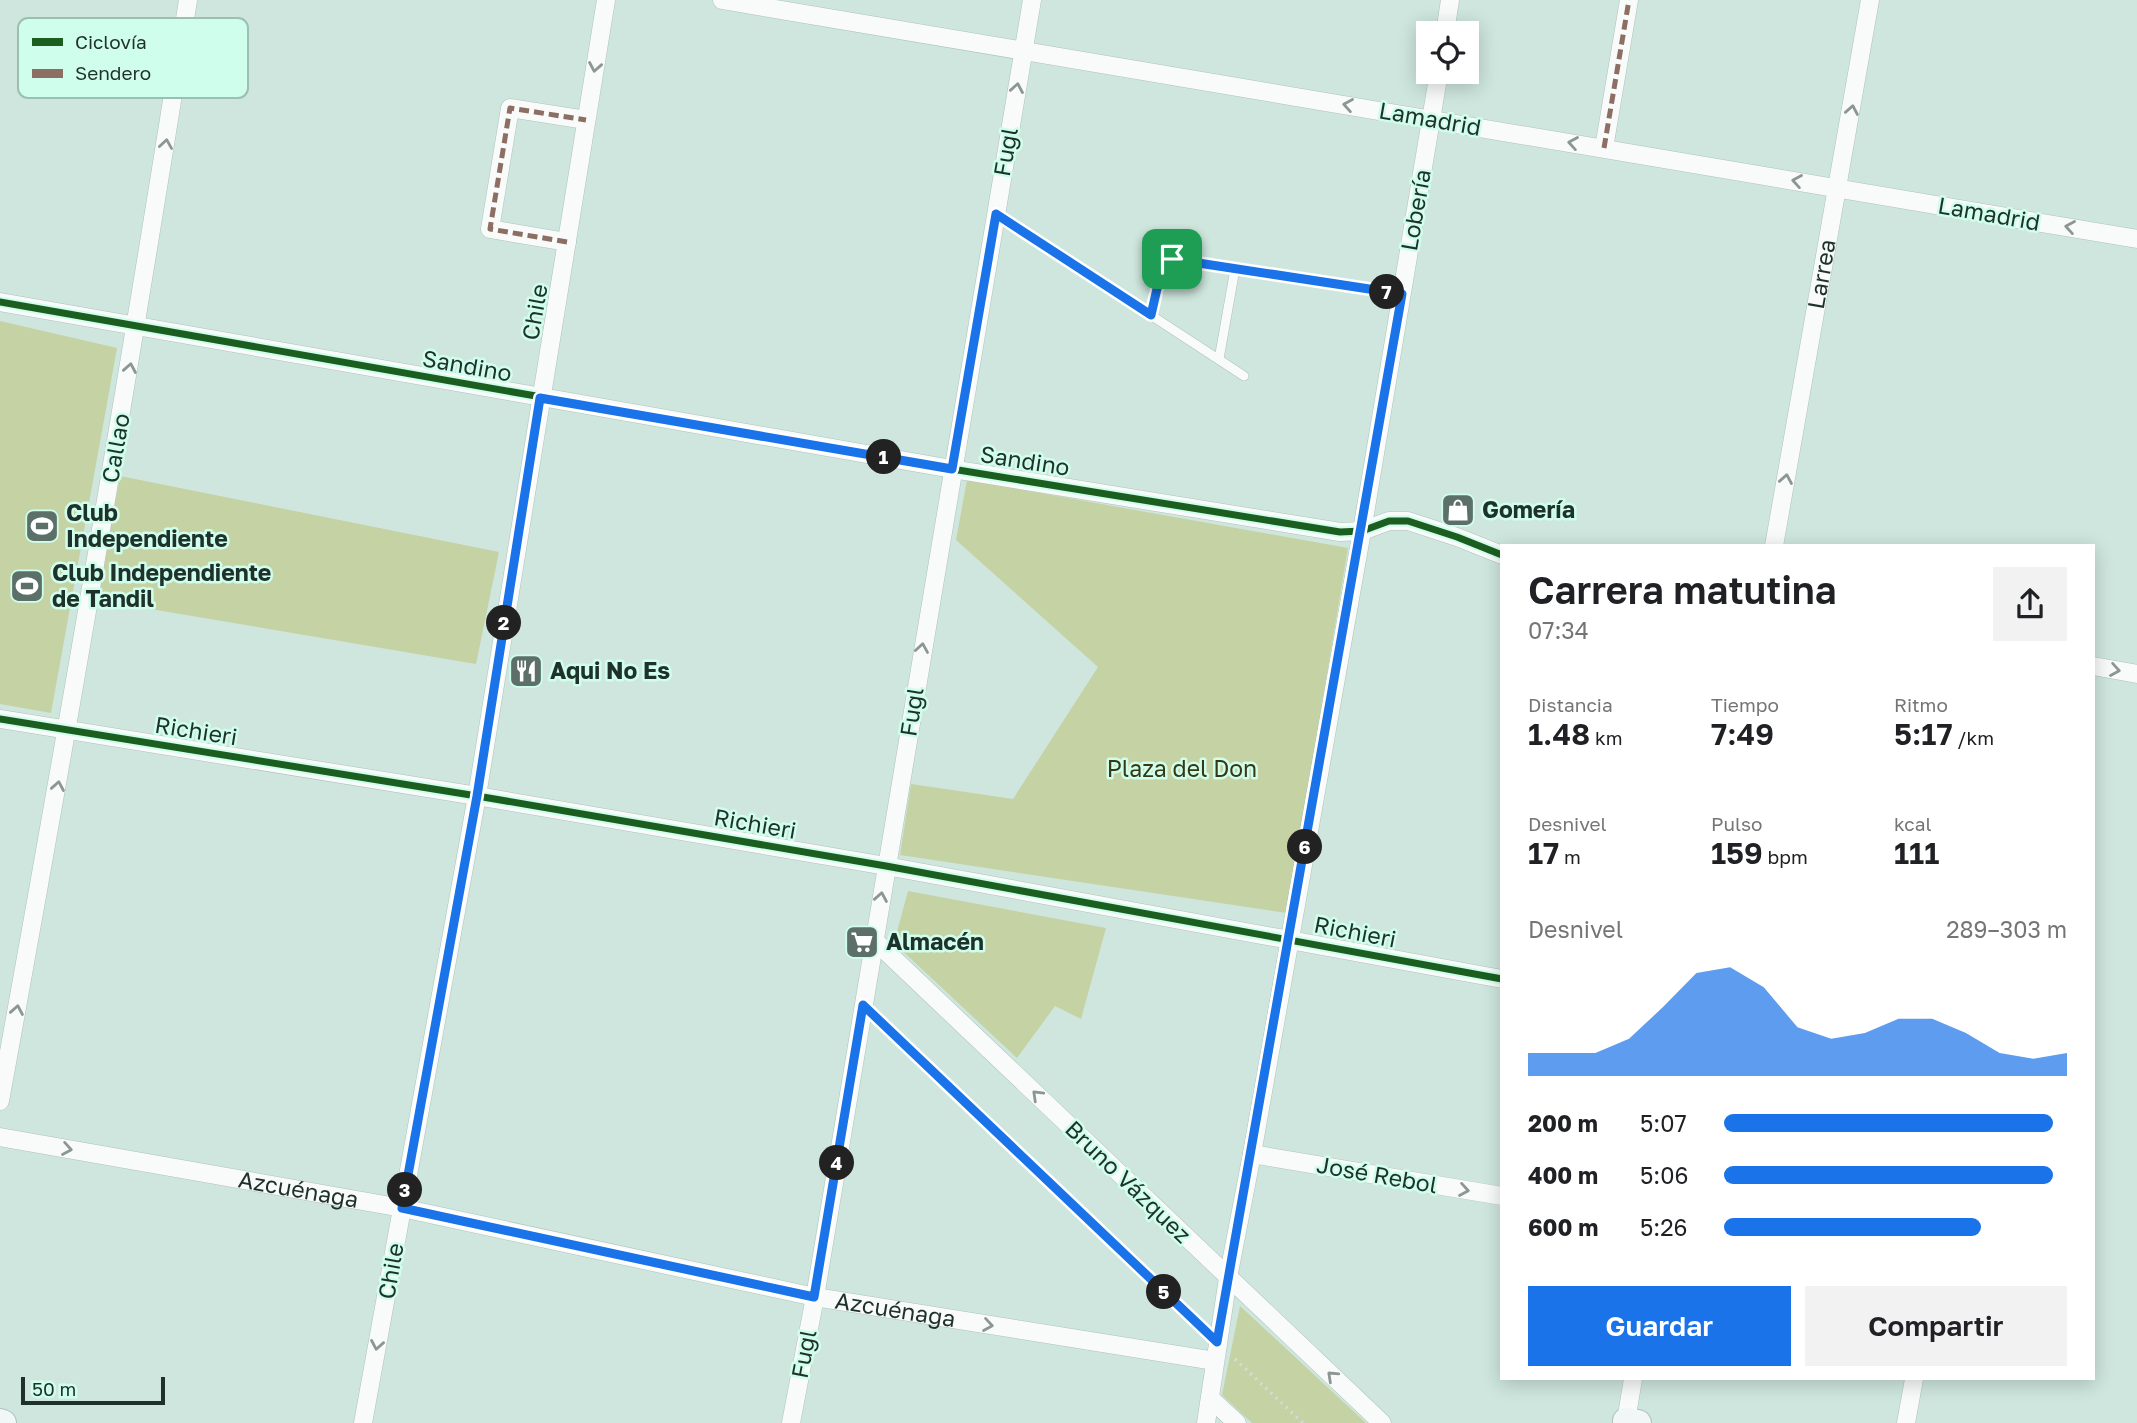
<!DOCTYPE html>
<html lang="es">
<head>
<meta charset="utf-8">
<style>
	body { margin:0; font-family:"Golos Text",sans-serif; background:#f2f2f2; color:#202124; height:100vh; display:flex; flex-direction:column; font-size:26px; white-space:nowrap }
	* { box-sizing:border-box; margin:0 }
	p { font-size:23px; color:#757577 }
	.icon { flex:none; width:38px; height:38px; fill:none; stroke:currentColor; stroke-width:2; stroke-linecap:round; stroke-linejoin:round }
	.map { position:relative; flex:1; overflow:hidden }
	.side { position:absolute; left:1500px; top:544px; width:595px; height:836px; display:flex; flex-direction:column; background:#fff; border-radius:0px; box-shadow:0 4px 18px #0003 }
	.side>* { flex:none }
	.controls { position:absolute; left:1416px; top:21px; display:grid; gap:14px }
	.controls a { display:grid; place-items:center; width:63px; height:63px; border-radius:0px; background:#fff; box-shadow:0 4px 18px #0003; font-size:35px }
	.scale { position:absolute; left:21px; bottom:18px; width:144px; box-sizing:border-box; padding-left:7px; border:4px solid #1f312b; border-top:0; font-size:19px; line-height:24px; white-space:nowrap; color:#1f312b; -webkit-text-stroke:5px #d0feed; paint-order:stroke }
	.pin { position:absolute; display:grid; place-items:center; width:60px; height:60px; color:#fff; margin:-30px; border-radius:14px; box-shadow:0 4px 10px #0006 }
	.km { position:absolute; width:35px; height:35px; margin:-18px; border-radius:50%; background:#222; color:#fff; font-size:19px; line-height:35px; text-align:center }
	.round { display:grid; place-items:center; flex:none; width:74px; height:74px; border-radius:0px; background:#f2f2f2 }
	.overview { display:flex; align-items:center; justify-content:space-between; height:119px; padding:0 28px }
	h1 { font-size:38px; font-weight:600; line-height:52px }
	.stats { display:grid; grid-template-columns:repeat(3,1fr); gap:10px; height:119px; padding:7px 28px }
	.stats div { display:grid; align-content:center }
	.stats b { font-size:30px; font-weight:600 }
	.stats small { font-size:19px; font-weight:400 }
	.stats p { font-size:19px }
	.chart { height:196px; padding:14px 28px }
	.chart p { display:flex; justify-content:space-between }
	.chart svg { width:100%; height:126px; margin-top:7px; fill:#1a73e8; opacity:.7 }
	.button { display:flex; gap:14px; margin-top:auto; padding:14px 28px }
	.button a { flex:1; height:80px; border-radius:0px; background:#1a73e8; color:#fff; font-size:28px; font-weight:600; line-height:80px; text-align:center }
	.button a+a { background:#f2f2f2; color:#202124 }
	ul { padding:0 28px; list-style:none; font-size:23px }
	li { display:grid; grid-template-columns:112px 84px 1fr; align-items:center; height:52px }
	li i { height:18px; border-radius:9px; background:#1a73e8 }
	.map>svg:first-child { display:block }
	.green { fill:#c5d2a3 }
	.lines { fill:none; stroke-linecap:round; stroke-linejoin:round }
	.lane-casing { stroke:#afc2bb; stroke-width:10 }
	.street-casing { stroke:#afc2bb; stroke-width:19 }
	.secondary-casing { stroke:#afc2bb; stroke-width:28 }
	.path { stroke:#d5dcda; stroke-width:3.5; stroke-dasharray:2 5; stroke-linecap:butt }
	.lane { stroke:#f8fbfa; stroke-width:9 }
	.street { stroke:#f8fbfa; stroke-width:18 }
	.secondary { stroke:#f1f7f6; stroke-width:26 }
	.quiet { stroke:#8d6e63; stroke-width:5; stroke-dasharray:10 5; stroke-linecap:butt }
	.cycleway-casing { stroke:#d0feed; stroke-width:11 }
	.cycleway { stroke:#1b5e20; stroke-width:7 }
	.oneway { stroke:#8c9692 }
	.route-casing { stroke:#fff; stroke-width:14 }
	.route { stroke:#1a73e8; stroke-width:9 }
	.labels { text-anchor:middle; stroke-width:5; stroke-linejoin:round; paint-order:stroke }
	.street-label { font-size:23px; fill:#1f312b; stroke:#d0feed }
	.poi-label { font-size:23px; font-weight:bold; fill:#1f312b; stroke:#d0feed; text-anchor:start }
	.park-label { font-size:23px; fill:#373811; stroke:#d0feed }
	.key { fill:#d0feed; stroke:#9bc0b3; stroke-width:2 }
	.key-label { font-size:19px; fill:#1f312b }
</style>
</head>
<body>
<div class="map">
<svg width="2137" height="1423" viewBox="0 0 2137 1423">
	<rect width="100%" height="100%" fill="#cee6dd"/>
	<path class="green" d="M0,321L117,348L51,713L0,704Z
		M120,476L499,552L476,664L97,600Z
		M967,480L1348,548L1287,913L900,855L911,784L1013,799L1098,667L956,540Z
		M908,891L1106,928L1081,1019L1055,1006L1017,1058L894,943Z
		M1240,1306L1366,1423H1252L1222,1395Z"/>
	<g class="lines">
		<g class="lane-casing">
			<path id="lane" d="M996,214L1244,376
				M1151,315L1162,267L1172,259L1402,294
				M1219,359L1235,269"/>
		</g>
		<g class="street-casing">
			<g id="street">
				<path d="M722,0L2137,239"/>
				<path d="M1445,33L1450,0"/>
				<path d="M1604,148L1629,0"/>
				<path d="M567,242L490,229L510,108L586,120"/>
				<path d="M0,302L952,469L1340,532L1362,531L1389,521H1408L1457,537L1502,555"/>
				<path id="s1" d="M1774,546L1870,0"/>
				<path d="M2093,666L2137,674"/>
				<path d="M0,719L477,796L886,866L1502,979"/>
				<path d="M874,940L1382,1423"/>
				<path d="M0,1101C67,734 130,368 188,0"/>
				<path id="s2" d="M0,1137L402,1208L815,1297L1215,1361"/>
				<path d="M1252,1154L1502,1196"/>
				<path d="M1210,1398L1237,1423"/>
				<path d="M1626,1421L1633,1379"/>
				<path d="M363,1423L477,796L606,0"/>
				<path d="M791,1423L815,1297L1032,0"/>
				<path d="M1206,1423L1228,1278L1252,1154L1362,531L1439,72"/>
				<path d="M1906,1423L1914,1379"/>
			</g>
		</g>
		<g class="secondary-casing">
			<path id="secondary" d="M0,1422L3,1423
				M1626,1423V1421L1638,1423"/>
		</g>
		<path class="path" d="M880,1021L1204,1329
			M1235,1359L1303,1423"/>
		<use href="#lane" class="lane"/>
		<use href="#street" class="street"/>
		<use href="#secondary" class="secondary"/>
		<path class="quiet" d="M1604,148L1629,0
			M567,242L490,229L510,108L586,120"/>
		<g class="cycleway-casing">
			<path id="cycleway" d="M0,302L952,469L1340,532L1362,531L1389,521H1408L1457,537L1502,555
				M0,719L477,796L886,866L1502,979"/>
		</g>
		<use href="#cycleway" class="cycleway"/>
	</g>
	<defs><path id="oneway-chevron" d="M-2-3.5L2.5 0L-2 3.5" fill="none" stroke-width="1.6" stroke-linecap="round" stroke-linejoin="round" transform="scale(1.75)"/></defs>
	<g class="oneway">
		<use href="#oneway-chevron" transform="translate(595 67) rotate(100)"/>
		<use href="#oneway-chevron" transform="translate(1017 88) rotate(-80)"/>
		<use href="#oneway-chevron" transform="translate(1348 105) rotate(-170)"/>
		<use href="#oneway-chevron" transform="translate(1852 110) rotate(-80)"/>
		<use href="#oneway-chevron" transform="translate(1573 143) rotate(-170)"/>
		<use href="#oneway-chevron" transform="translate(166 144) rotate(-81)"/>
		<use href="#oneway-chevron" transform="translate(1797 181) rotate(-170)"/>
		<use href="#oneway-chevron" transform="translate(2070 227) rotate(-170)"/>
		<use href="#oneway-chevron" transform="translate(130 368) rotate(-80)"/>
		<use href="#oneway-chevron" transform="translate(1786 479) rotate(-80)"/>
		<use href="#oneway-chevron" transform="translate(922 648) rotate(-81)"/>
		<use href="#oneway-chevron" transform="translate(2115 670) rotate(10)"/>
		<use href="#oneway-chevron" transform="translate(58 786) rotate(-80)"/>
		<use href="#oneway-chevron" transform="translate(881 897) rotate(-80)"/>
		<use href="#oneway-chevron" transform="translate(17 1010) rotate(-80)"/>
		<use href="#oneway-chevron" transform="translate(1037 1095) rotate(-136)"/>
		<use href="#oneway-chevron" transform="translate(67 1149) rotate(10)"/>
		<use href="#oneway-chevron" transform="translate(1464 1190) rotate(10)"/>
		<use href="#oneway-chevron" transform="translate(988 1325) rotate(9)"/>
		<use href="#oneway-chevron" transform="translate(377 1345) rotate(100)"/>
		<use href="#oneway-chevron" transform="translate(1332 1376) rotate(-137)"/>
	</g>
	<g class="lines">
		<g class="route-casing">
			<path id="route" d="M996,214L1151,315L1162,267L1172,259L1402,294L1217,1342L863,1005L814,1297L402,1208L477,796L540,398L952,469Z"/>
		</g>
		<use href="#route" class="route"/>
	</g>
	<defs>
		<g id="shop-square" transform="scale(1.75)"><rect x="-9" y="-9" width="18" height="18" rx="4" fill="#5c7069" stroke="#d0feed"/><path d="M-5-2.5h2.3a2.7 3.5 0 0 1 5.4 0H5L5.5 6h-11ZM-1.5-2.5h3a1.5 2.3 0 0 0-3 0Z" fill="#fff"/></g>
		<g id="stadium-square" transform="scale(1.75)"><rect x="-9" y="-9" width="18" height="18" rx="4" fill="#5c7069" stroke="#d0feed"/><path d="M0-5a6.5 5 0 1 0 0 10a6.5 5 0 1 0 0-10ZM-3.5-1.8h7v3.6h-7Z" fill="#fff"/></g>
		<g id="restaurant-square" transform="scale(1.75)"><rect x="-9" y="-9" width="18" height="18" rx="4" fill="#5c7069" stroke="#d0feed"/><path d="M-5-6h1v4h1v-4h1v4h1v-4h1v5L-1.5 .5V6h-2V.5L-5-1ZM5-6V6H3V1.5H1.5Q1.5-4 5-6Z" fill="#fff"/></g>
		<g id="supermarket-square" transform="scale(1.75)"><rect x="-9" y="-9" width="18" height="18" rx="4" fill="#5c7069" stroke="#d0feed"/><path d="M-6-5.5h2.5l.6 2H6L4.5 2H-2.5L-4.4-4H-6ZM-1.5 3.2a1.3 1.3 0 1 0 .1 0ZM3 3.2a1.3 1.3 0 1 0 .1 0Z" fill="#fff"/></g>
	</defs>
	<g fill-rule="evenodd">
		<use href="#shop-square" x="1458" y="510"/>
		<use href="#stadium-square" x="42" y="526"/>
		<use href="#stadium-square" x="27" y="586"/>
		<use href="#restaurant-square" x="526" y="671"/>
		<use href="#supermarket-square" x="862" y="942"/>
	</g>
	<g class="labels">
		<g class="street-label">
			<text transform="translate(1430 119) rotate(10)" y="8">Lamadrid</text>
			<text transform="translate(1006 152) rotate(-80)" y="8">Fugl</text>
			<text transform="translate(1416 210) rotate(-80)" y="8">Lobería</text>
			<text transform="translate(1989 214) rotate(10)" y="8">Lamadrid</text>
			<text dy="8" stroke="none"><textPath href="#s1" startOffset="276">Larrea</textPath></text>
			<text transform="translate(535 312) rotate(-80)" y="8">Chile</text>
			<text transform="translate(467 366) rotate(10)" y="8">Sandino</text>
			<text transform="translate(116 448) rotate(-80)" y="8">Callao</text>
			<text transform="translate(1025 461) rotate(9)" y="8">Sandino</text>
			<text transform="translate(912 712) rotate(-81)" y="8">Fugl</text>
			<text transform="translate(196 731) rotate(9)" y="8">Richieri</text>
			<text transform="translate(755 824) rotate(10)" y="8">Richieri</text>
			<text transform="translate(1355 932) rotate(11)" y="8">Richieri</text>
			<text transform="translate(1377 1175) rotate(10)" y="8">José Rebol</text>
			<text transform="translate(1128 1182) rotate(44)" y="8">Bruno Vázquez</text>
			<text dy="8" stroke="none"><textPath href="#s2" startOffset="303">Azcuénaga</textPath></text>
			<text transform="translate(391 1271) rotate(-80)" y="8">Chile</text>
			<text dy="8" stroke="none"><textPath href="#s2" startOffset="912">Azcuénaga</textPath></text>
			<text transform="translate(804 1354) rotate(-79)" y="8">Fugl</text>
		</g>
		<g class="poi-label">
			<text x="1482" y="518">Gomería</text>
			<text x="66" y="521">Club<tspan x="66" dy="26">Independiente</tspan></text>
			<text x="52" y="581">Club Independiente<tspan x="52" dy="26">de Tandil</tspan></text>
			<text x="550" y="679">Aqui No Es</text>
			<text x="886" y="950">Almacén</text>
		</g>
		<g class="park-label">
			<text x="1182" y="777">Plaza del Don</text>
		</g>
	</g>
	<rect x="18" y="18" width="230" height="80" rx="10" class="key"/>
	<rect x="32" y="38" width="31" height="8" fill="#1b5e20"/>
	<rect x="32" y="69" width="31" height="9" fill="#8d6e63"/>
	<g class="key-label">
		<text x="75" y="49">Ciclovía</text>
		<text x="75" y="80">Sendero</text>
	</g>
</svg>
<div class="controls">
<a><svg class="icon" aria-label="locate" viewBox="0 0 24 24"><circle cx="12" cy="12" r="6"/><path d="M12 2v4M12 18v4M2 12h4M18 12h4"/></svg></a>
</div>
<div class="scale">50 m</div>
<div class="pin" style="left:1172px;top:259px;background:#1e9e55"><svg class="icon" aria-label="arrive" viewBox="0 0 24 24"><path d="M6 21V4h12l-3 4 3 4H6"/></svg></div>
<b class="km" style="left:884px;top:457px">1</b>
<b class="km" style="left:504px;top:623px">2</b>
<b class="km" style="left:405px;top:1190px">3</b>
<b class="km" style="left:837px;top:1163px">4</b>
<b class="km" style="left:1164px;top:1292px">5</b>
<b class="km" style="left:1305px;top:847px">6</b>
<b class="km" style="left:1387px;top:292px">7</b>
<section class="side">
<div class="overview"><div><h1>Carrera matutina</h1><p>07:34</p></div><a class="round"><svg class="icon" aria-label="share" viewBox="0 0 24 24"><path d="M12 15V3M7 8l5-5 5 5M5 13v7h14v-7"/></svg></a></div>
<div class="stats">
<div><p>Distancia</p><b>1.48<small> km</small></b></div>
<div><p>Tiempo</p><b>7:49</b></div>
<div><p>Ritmo</p><b>5:17<small> /km</small></b></div>
</div>
<div class="stats">
<div><p>Desnivel</p><b>17<small> m</small></b></div>
<div><p>Pulso</p><b>159<small> bpm</small></b></div>
<div><p>kcal</p><b>111</b></div>
</div>
<div class="chart"><p><span>Desnivel</span>289–303 m</p>
<svg viewBox="0 0 160 44" preserveAspectRatio="none"><path d="M0 44V36L10 36L20 36L30 31L40 20L50 8L60 6L70 13L80 27L90 31L100 29L110 24L120 24L130 29L140 36L150 38L160 36V44z"/></svg>
</div>
<ul>
<li><b>200 m</b>5:07<i style="width:96%"></i></li>
<li><b>400 m</b>5:06<i style="width:96%"></i></li>
<li><b>600 m</b>5:26<i style="width:75%"></i></li>
</ul>
<div class="button"><a>Guardar</a><a>Compartir</a></div>
</section>
</div>
</body>
</html>
